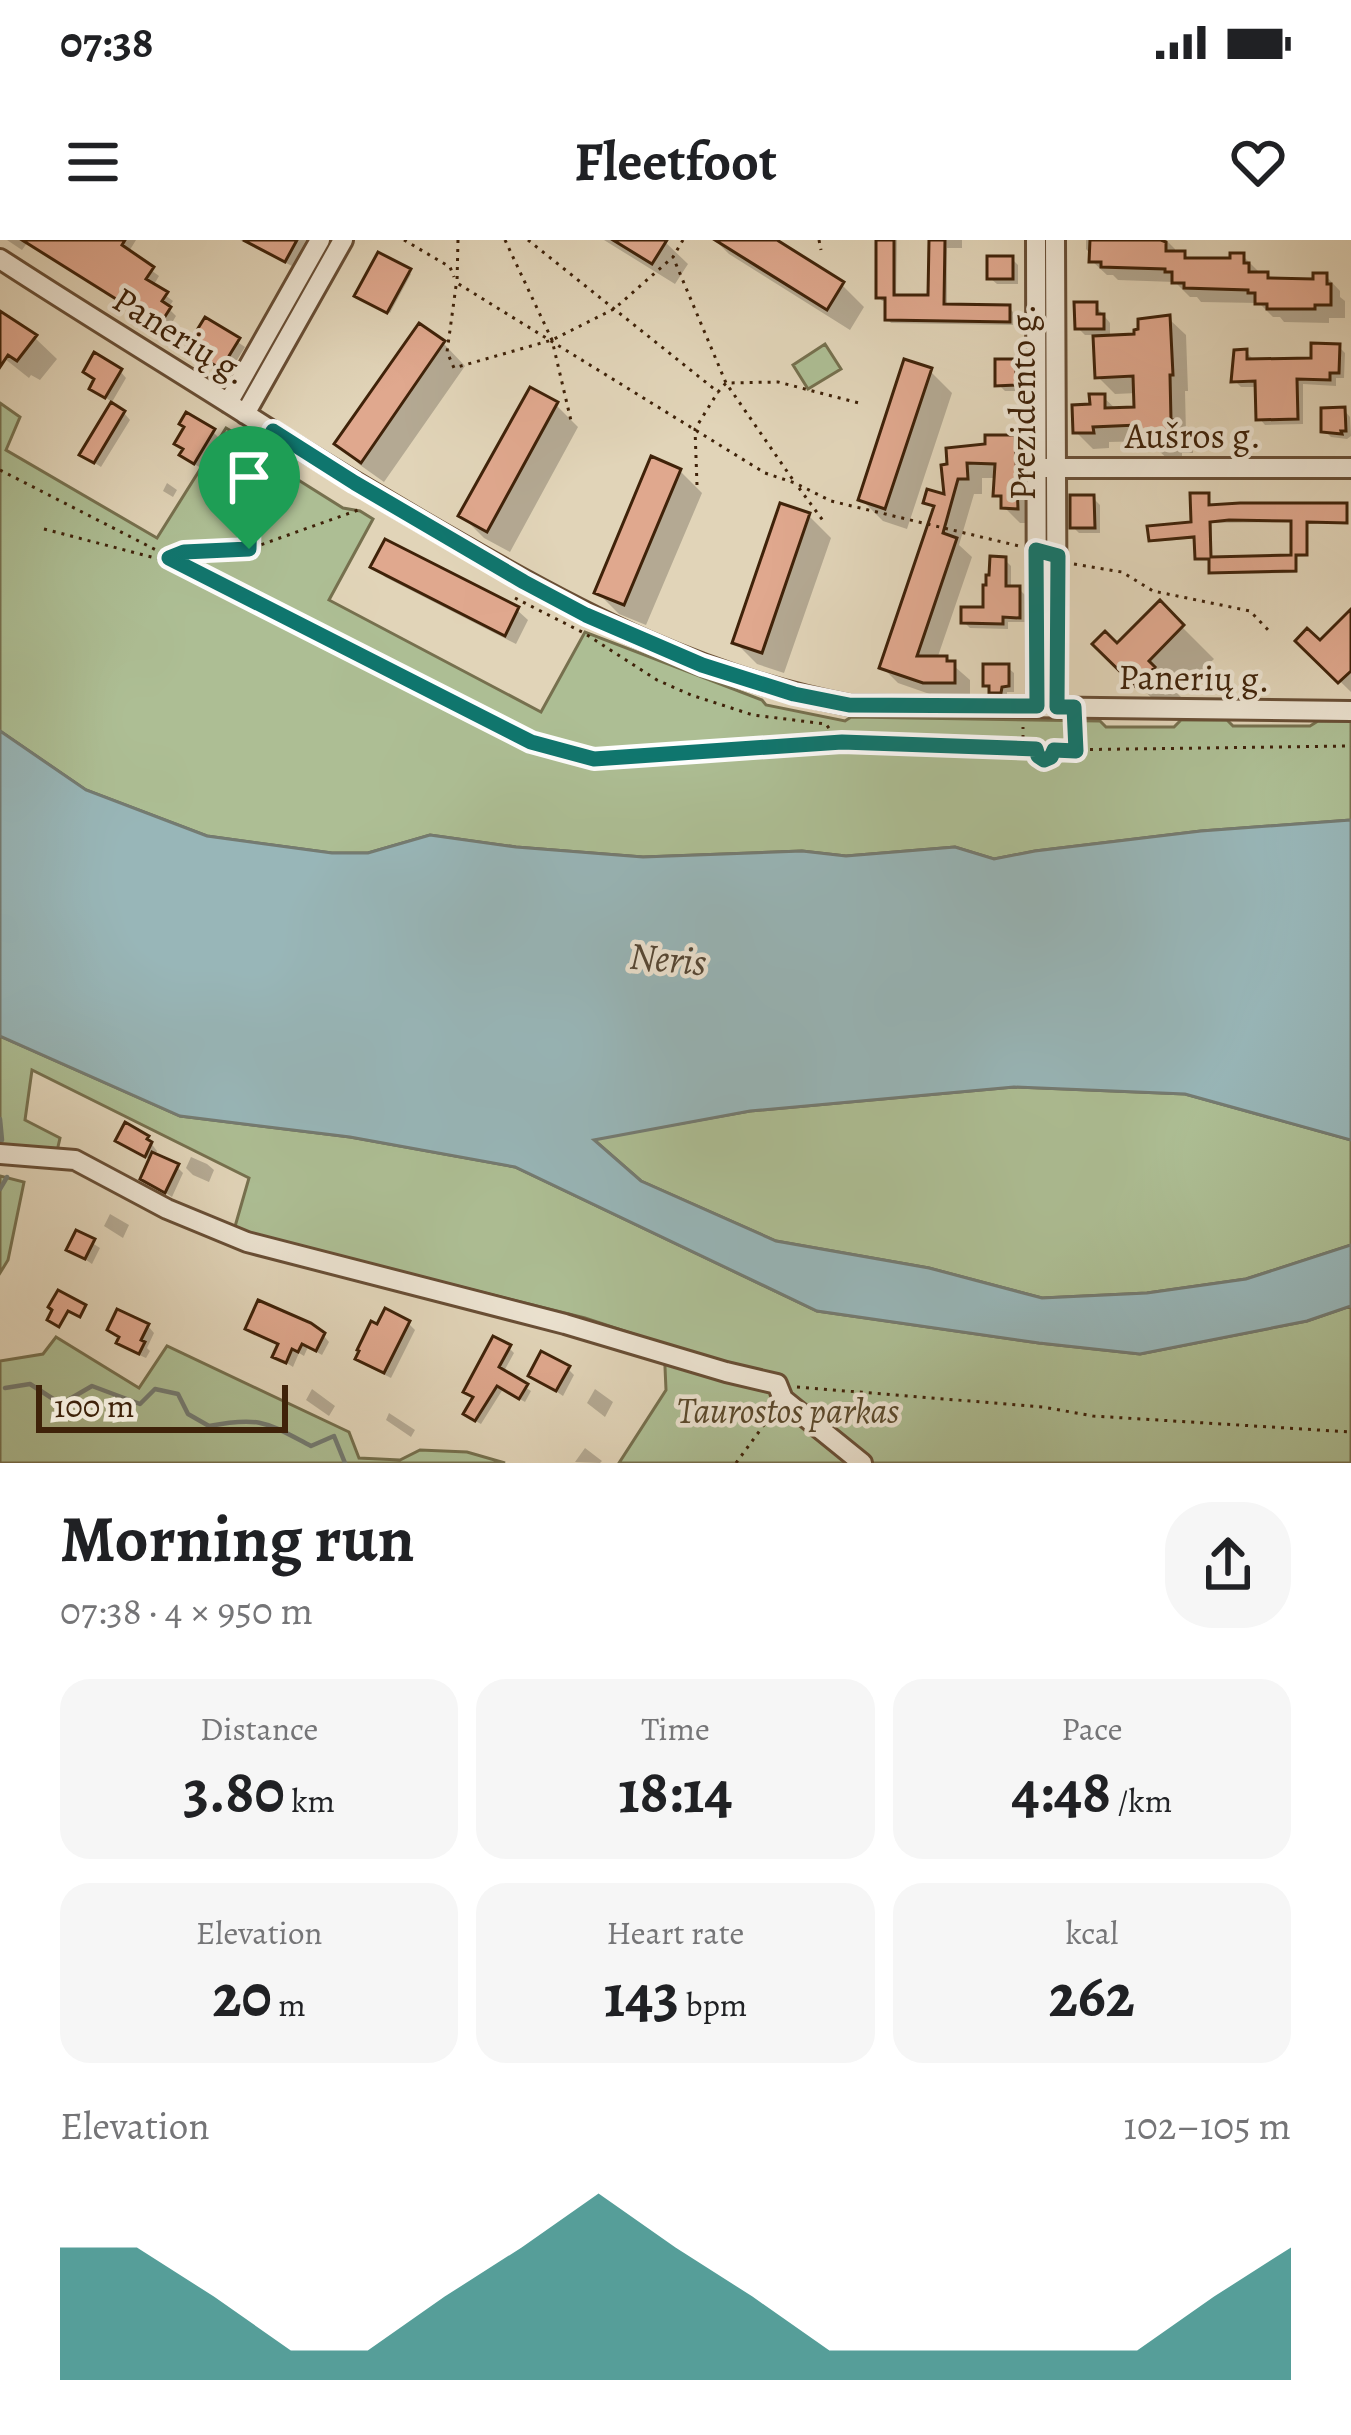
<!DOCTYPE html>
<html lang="en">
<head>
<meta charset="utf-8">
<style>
	body { margin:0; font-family:Alegreya,serif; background:#f6f6f6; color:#202124; height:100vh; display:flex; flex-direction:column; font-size:45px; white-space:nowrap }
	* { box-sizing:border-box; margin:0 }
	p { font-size:39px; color:#757577 }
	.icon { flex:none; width:66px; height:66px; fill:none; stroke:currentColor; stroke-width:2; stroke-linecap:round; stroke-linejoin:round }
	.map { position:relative; height:1223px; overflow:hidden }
	.drawer { display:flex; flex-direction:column; background:#fff; flex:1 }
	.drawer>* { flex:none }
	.scale { position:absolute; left:36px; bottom:30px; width:252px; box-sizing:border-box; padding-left:12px; border:6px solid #3f2209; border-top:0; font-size:33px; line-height:42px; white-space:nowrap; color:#3f2209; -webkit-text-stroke:9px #ece3d1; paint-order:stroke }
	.pin { position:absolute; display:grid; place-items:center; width:102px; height:102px; color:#fff; margin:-123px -51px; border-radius:50% 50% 50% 0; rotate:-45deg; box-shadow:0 0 12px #0007 }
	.pin .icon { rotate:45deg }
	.round { display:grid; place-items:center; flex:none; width:126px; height:126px; border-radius:48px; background:#f6f6f6 }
	.overview { display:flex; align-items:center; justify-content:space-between; height:204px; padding:0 60px }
	h1 { font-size:66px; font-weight:700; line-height:90px }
	.stats { display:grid; grid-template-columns:repeat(3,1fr); gap:18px; height:204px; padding:12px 60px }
	.stats div { display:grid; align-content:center; border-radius:30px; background:#f6f6f6; text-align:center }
	.stats b { font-size:60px; font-weight:700 }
	.stats small { font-size:33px; font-weight:400 }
	.stats p { font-size:33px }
	.chart { height:336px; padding:24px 60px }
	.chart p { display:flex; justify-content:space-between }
	.chart svg { width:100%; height:216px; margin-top:12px; fill:#0f766e; opacity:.7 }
	.status { display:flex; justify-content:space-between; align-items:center; height:84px; padding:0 60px; background:#fff; direction:ltr }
	.status svg { height:33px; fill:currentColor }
	header { display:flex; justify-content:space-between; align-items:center; height:156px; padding:0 60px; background:#fff; font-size:54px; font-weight:700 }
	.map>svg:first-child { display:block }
	.green { fill:#adbe94; stroke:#76704e; stroke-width:3 }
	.water { fill:#98b6b8; stroke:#747b72; stroke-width:3 }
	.shadow { fill:#0003; fill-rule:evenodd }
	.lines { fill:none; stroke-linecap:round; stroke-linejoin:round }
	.stream { stroke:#747b72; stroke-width:4.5 }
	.building { fill:#e0a88e; stroke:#3f2209; stroke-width:3; fill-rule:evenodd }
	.minor-casing { stroke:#684e35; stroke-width:24 }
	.path { stroke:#3f2209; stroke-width:3; stroke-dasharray:3 6; stroke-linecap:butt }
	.minor { stroke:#ece3d1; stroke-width:18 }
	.route-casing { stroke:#fff; stroke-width:24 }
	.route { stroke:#0f766e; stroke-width:15 }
	.labels { text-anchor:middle; stroke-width:9; stroke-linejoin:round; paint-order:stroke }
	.street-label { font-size:36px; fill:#3f2209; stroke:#ece3d1 }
	.park-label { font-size:36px; font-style:italic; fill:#5a492c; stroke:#ece3d1 }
	.water-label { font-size:39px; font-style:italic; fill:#554735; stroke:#ece3d1 }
</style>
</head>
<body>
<div class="status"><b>07:38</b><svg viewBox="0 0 49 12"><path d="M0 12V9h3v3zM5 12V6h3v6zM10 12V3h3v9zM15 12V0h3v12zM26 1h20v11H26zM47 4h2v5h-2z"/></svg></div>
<header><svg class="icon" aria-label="menu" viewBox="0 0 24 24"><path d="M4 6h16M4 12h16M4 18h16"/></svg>Fleetfoot<svg class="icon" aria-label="heart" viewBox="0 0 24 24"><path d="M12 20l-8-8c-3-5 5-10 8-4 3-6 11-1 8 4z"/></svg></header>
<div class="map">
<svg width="1351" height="1223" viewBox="0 0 1351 1223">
	<rect width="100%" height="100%" fill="#e1d4b8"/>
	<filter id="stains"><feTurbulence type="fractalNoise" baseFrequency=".00167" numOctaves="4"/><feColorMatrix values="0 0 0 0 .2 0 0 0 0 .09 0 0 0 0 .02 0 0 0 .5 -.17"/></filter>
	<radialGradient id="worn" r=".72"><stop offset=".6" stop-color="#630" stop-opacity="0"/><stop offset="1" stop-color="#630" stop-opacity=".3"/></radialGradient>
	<path class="green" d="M825,104L841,129L808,149L793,125Z
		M0,163L20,177L6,210L157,298L226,188L260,208L268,221L343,268L360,271L373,279L329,360L541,472L585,392L762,460L766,465L845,481L851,477L1100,481L1106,487H1174L1181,480H1227L1233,486H1310L1318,481H1351V580L1201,591L1035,611L994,619L955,607L846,616L802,611L643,617L516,607L430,595L368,613H332L207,596L86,550L0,491Z
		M0,796L180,876L350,897L515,927L817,1071L1039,1103L1140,1114L1307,1081L1351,1066V1223H619L666,1150L664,1104L585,1078L234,990L249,938L32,830L25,880L60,898L57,911L0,908Z
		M1014,847L1185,854L1351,900V1005L1246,1039L1147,1053L1042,1058L929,1028L776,1001L641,941L593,899L750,871Z
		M0,936L24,942L8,1020L0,1033Z
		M56,1097L139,1148L167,1106L349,1192L359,1218L400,1220L420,1210L467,1212L505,1223H0V1121L43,1114Z"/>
	<path class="water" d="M0,491L86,550L207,596L332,613H368L430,595L516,607L643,617L802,611L846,616L955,607L994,619L1035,611L1201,591L1351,580V900L1185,854L1014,847L750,871L594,900L641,941L776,1001L929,1028L1042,1058L1147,1053L1246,1039L1351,1005V1066L1307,1081L1140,1114L1039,1103L817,1071L515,927L350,897L180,876L0,796Z"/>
	<path class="shadow" d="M7,0H136L128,13L159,36L153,46L173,61L168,68L176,76L167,91L27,3L22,10Z
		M240,0H306L292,26Z
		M604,0H663L688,24L675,44Z
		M715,0H771L842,45L864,67L850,90L729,14Z
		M879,0H897L896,58H932V0H962V8H947V67L1009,68L1013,72V85L891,83L888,79V61H882L879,57Z
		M1086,0H1166L1175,9L1174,14H1184L1190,21H1233L1243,16L1258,31L1257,35H1267L1273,41L1316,42L1326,36L1340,51V57L1345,61V78H1329V83L1284,82L1280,77H1273L1259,63L1201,62L1197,57H1190L1175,42L1118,40L1113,35H1107L1092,21V16L1086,9Z
		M1012,19L1018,25V44H997L990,38Z
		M409,32L411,34L390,73L360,57Z
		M1095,65L1110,83V98L1137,97L1169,79L1186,95L1188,151H1185L1186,194L1193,200V213H1182V220L1170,221L1148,201L1109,202V208L1093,209L1076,192L1093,167L1103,157L1117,170H1137V153L1115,154L1098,137L1096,95H1085L1078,88Z
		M0,73L35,98L57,119L40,140L31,135L29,138L0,115Z
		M206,81L245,107L229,133L197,114Z
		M420,87L444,104L465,126L384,242L360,225L338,204Z
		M1339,107L1345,113L1344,138H1336V146L1303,144V184L1265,185L1259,178L1258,147H1241L1234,140L1246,112L1253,119L1314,121Z
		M1015,122L1021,129L1022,151H1005L998,144Z
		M120,131L126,138L112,162L92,148Z
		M930,131L952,153L907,289L883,281L861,259Z
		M556,165L578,187L510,312L484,298L462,276Z
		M1344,170L1350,177L1351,196L1347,199L1331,197L1324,190Z
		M124,173L130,180L101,227L90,220Z
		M213,192L219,198L201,228L189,221Z
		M1014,198L1030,214L1032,283H1020L1004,267V262L996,254L997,238H982V254H974L959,305L972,317L937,419H946L970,440V458H941L898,443L882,427L936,271L926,262L947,258L944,227Z
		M680,231L702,253L646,385L619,374L597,352Z
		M167,243L177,250L173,257L163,251Z
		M1208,256L1210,268L1346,266L1348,284H1308V316L1297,317V333L1215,334L1212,320L1198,318L1197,298L1154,302L1151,300L1194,285ZM1294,282V318L1212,320V283Z
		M1093,258L1100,265V293H1079L1073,287Z
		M809,276L831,298L784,433L757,424L735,402Z
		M1005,320L1011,326V349H1019L1025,355V382H1008V389L970,388L964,382L986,370Z
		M374,326L517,370L528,380L516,404L385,337Z
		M1160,365L1214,419L1178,454L1185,461L1170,476L1097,404L1117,408Z
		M1351,373V452L1299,401L1320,405Z
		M1007,427L1014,433V452H1007V459H999L986,445Z
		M147,898L157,911L154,917L177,927L183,933L172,957L143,938L152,921L119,900Z
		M191,917L207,924L214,930L209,942L193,935L186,928Z
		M110,974L129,985L123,998L104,986Z
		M78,994L100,1008L92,1024L70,1009Z
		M409,1084L415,1090L391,1138L365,1125L359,1118Z
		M148,1086L154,1093L147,1108L150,1111L146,1118L126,1109L120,1103L122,1099L111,1090Z
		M248,1088L324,1096L329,1102L322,1115L308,1107L304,1116L299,1113L293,1127L276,1116L280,1106L254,1094Z
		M509,1108L514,1113L503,1133L531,1151L525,1162L503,1149L481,1184L472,1179L476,1158Z
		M568,1129L574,1135L563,1156L532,1135Z
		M312,1149L335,1166L329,1176L306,1160Z
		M595,1149L613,1162L605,1177L587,1163Z
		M389,1173L415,1190L411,1197L386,1180Z
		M585,1208L602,1221L600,1223L575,1222Z"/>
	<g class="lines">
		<path class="stream" d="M0,879L2,900
			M0,949L7,937
			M5,1148L30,1144L61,1164L92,1146L140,1164L155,1149L178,1154L188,1174L209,1186C261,1176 267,1183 311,1206L334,1196L345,1223"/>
	</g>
	<path class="building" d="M22,0H125L122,5L154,27L146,39L168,52L162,61L171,67L159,86Z
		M243,0H297L285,22Z
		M613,0H667L652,24Z
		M715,0H777L844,42L827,70Z
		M876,0H894V55H928L929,0H945L944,64L1010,65V82L885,80V58H876Z
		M1090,0H1161L1166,2V11H1185V18H1230V13H1244V23H1249V32H1268V38L1313,39V33H1327V44H1331V65H1315V69H1267V64H1255V53H1248V50L1184,48V43H1172V32H1165V29L1101,27V22H1089Z
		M378,12L411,29L387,73L354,56Z
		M987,16H1013V39H987Z
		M1074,62H1097V74H1104V89H1075Z
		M0,71L37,95L17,121L8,115L0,127Z
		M1170,75L1173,135H1170L1171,180H1177L1178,197L1167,198V205H1150L1149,194H1137V185L1093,187L1094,193H1073L1072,165L1090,164L1089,154H1105V168L1134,167L1133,136L1095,138L1093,96L1134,94V90L1138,89V79Z
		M205,77L240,98L221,129L186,108Z
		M419,83L445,101L361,223L334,204Z
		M1311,103L1340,104L1339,133H1330V140L1297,139L1298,179L1256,180L1255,141L1231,142L1234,110L1247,109V119L1311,118Z
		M94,112L122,129L105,158L89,149L94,139L83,132Z
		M904,119L932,128L885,269L858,260Z
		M995,119H1016V145L995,146Z
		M530,147L558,162L487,292L458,276Z
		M111,162L125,171L94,223L79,215Z
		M1345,167L1346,191H1341L1342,194L1321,192V168Z
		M186,172L215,189L194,224L179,215L183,209L174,204L184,187L179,184Z
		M985,195H1015L1018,269L1001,268V256H993L995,224L967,223L968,239H958L943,293L957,298L917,416H947V421H955V443H923L879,428L934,266L923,263L927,249L944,254L941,225L947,224L946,208L985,204Z
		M651,216L681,229L624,365L594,353Z
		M1190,253H1209V265L1240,263H1347V283L1307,282V315H1296V331L1209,333V319H1195L1194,297L1149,301L1147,286L1191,282ZM1229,280L1291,281V315L1211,317L1210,282Z
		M1070,255H1094L1095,288H1070Z
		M780,263L810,273L762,413L732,403Z
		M385,299L519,367L505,396L370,327Z
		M990,316L1006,317V346H1020V378L1003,377V384L961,383V367H983V345H986V335H989Z
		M1160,360L1184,385L1149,421L1155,427L1136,447L1092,404L1105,391L1117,403Z
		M1351,369V431L1338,443L1295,401L1307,388L1320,400Z
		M983,424H1009V446L1002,447L1001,453H989V446H983Z
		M125,882L149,896L147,899L152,902L145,917L115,901Z
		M152,912L179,924L165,953L140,939Z
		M76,990L95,999L85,1019L66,1010Z
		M58,1050L86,1065L80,1077L68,1071L59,1087L47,1080L52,1070L48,1067Z
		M258,1060L311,1083L325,1093L316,1111L302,1104L298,1112L292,1109L286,1123L272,1117L278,1104L245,1089Z
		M385,1068L410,1081L384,1133L355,1119L359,1111L357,1110L371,1081L377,1084Z
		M117,1069L149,1084L141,1100L145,1102L139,1114L116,1103L119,1097L107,1090Z
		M493,1096L511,1105L499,1127L528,1144L519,1159L497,1146L475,1181L463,1174L473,1157L463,1152Z
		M541,1111L570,1126L556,1151L528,1136Z"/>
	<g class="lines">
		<g class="minor-casing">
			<path id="minor" d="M1036,0L1037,467
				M1055,0L1057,467
				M0,19C92,79 185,135 277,194C336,231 396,267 457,302C583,375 704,438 849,465L1351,471
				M228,163L320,0
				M245,174L343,0
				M1046,228H1351
				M0,914L75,920L167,969L247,1002L565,1084L726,1132L777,1144L783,1159L862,1223"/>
		</g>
		<path class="path" d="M404,0L450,27L454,37
			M458,0L457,43L765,233L795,243L831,261L1019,306
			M505,0L552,100L572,185
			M528,0L718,152L726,143L778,142L863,164
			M683,0L673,17L726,143L793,240
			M819,0L821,10
			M456,46L447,112L454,128L552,100L614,69L673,17
			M265,209L251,234L249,246V309L361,269
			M0,230L531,502L594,519L842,502L1036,510
			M215,233L264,208
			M697,245L695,189L718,152
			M799,248L824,282
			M44,289L163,320L184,312L247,310
			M1074,324L1122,332L1153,351L1250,371L1271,393
			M515,358L584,393L657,440L691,455L753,475L826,484L838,501
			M1075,487V508
			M1036 510a9 9 0 1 1 18 0a9 9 0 1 1-18 0Z
			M1023,507V487
			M1054,510L1351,506
			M797,1147L1043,1167L1093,1176L1351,1192
			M736,1223L772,1174"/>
		<use href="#minor" class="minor"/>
	</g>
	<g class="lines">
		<g class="route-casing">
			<path id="route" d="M273,191L355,243L524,342L586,375L702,425L794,454L849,465L1037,466L1036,310L1058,316L1057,467H1074L1076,511L1054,510L1051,517L1044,520L1038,516L1036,509L842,502L594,519L531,502L169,318L184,312L249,309L251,234Z"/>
		</g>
		<use href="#route" class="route"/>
	</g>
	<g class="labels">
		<g class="street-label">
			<text transform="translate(181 95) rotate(32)" y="13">Panerių g.</text>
			<text transform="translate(1022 162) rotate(-90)" y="13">Prezidento g.</text>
			<text x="1193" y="208">Aušros g.</text>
			<text transform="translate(1194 437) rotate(1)" y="13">Panerių g.</text>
		</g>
		<g class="park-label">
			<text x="788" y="1183">Taurostos parkas</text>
		</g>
		<g class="water-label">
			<text transform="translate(668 718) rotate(5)" y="14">Neris</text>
		</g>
	</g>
	<rect width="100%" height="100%" filter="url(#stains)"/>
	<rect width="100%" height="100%" fill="url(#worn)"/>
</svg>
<div class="scale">100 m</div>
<div class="pin" style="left:249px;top:309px;background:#1e9e55"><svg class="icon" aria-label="arrive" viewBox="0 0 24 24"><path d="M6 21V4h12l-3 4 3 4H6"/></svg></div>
</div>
<section class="drawer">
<div class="overview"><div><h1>Morning run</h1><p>07:38 · 4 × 950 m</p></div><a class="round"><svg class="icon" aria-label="share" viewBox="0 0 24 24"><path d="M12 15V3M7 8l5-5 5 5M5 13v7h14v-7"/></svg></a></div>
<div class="stats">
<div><p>Distance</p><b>3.80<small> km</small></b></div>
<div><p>Time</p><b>18:14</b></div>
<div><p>Pace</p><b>4:48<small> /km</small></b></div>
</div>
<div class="stats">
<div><p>Elevation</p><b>20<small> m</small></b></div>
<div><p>Heart rate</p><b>143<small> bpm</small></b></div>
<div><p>kcal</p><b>262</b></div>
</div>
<div class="chart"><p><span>Elevation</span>102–105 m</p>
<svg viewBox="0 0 160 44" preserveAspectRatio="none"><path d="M0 44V17L10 17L20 27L30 38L40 38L50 27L60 17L70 6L80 17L90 27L100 38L110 38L120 38L130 38L140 38L150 27L160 17V44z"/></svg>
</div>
</section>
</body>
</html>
